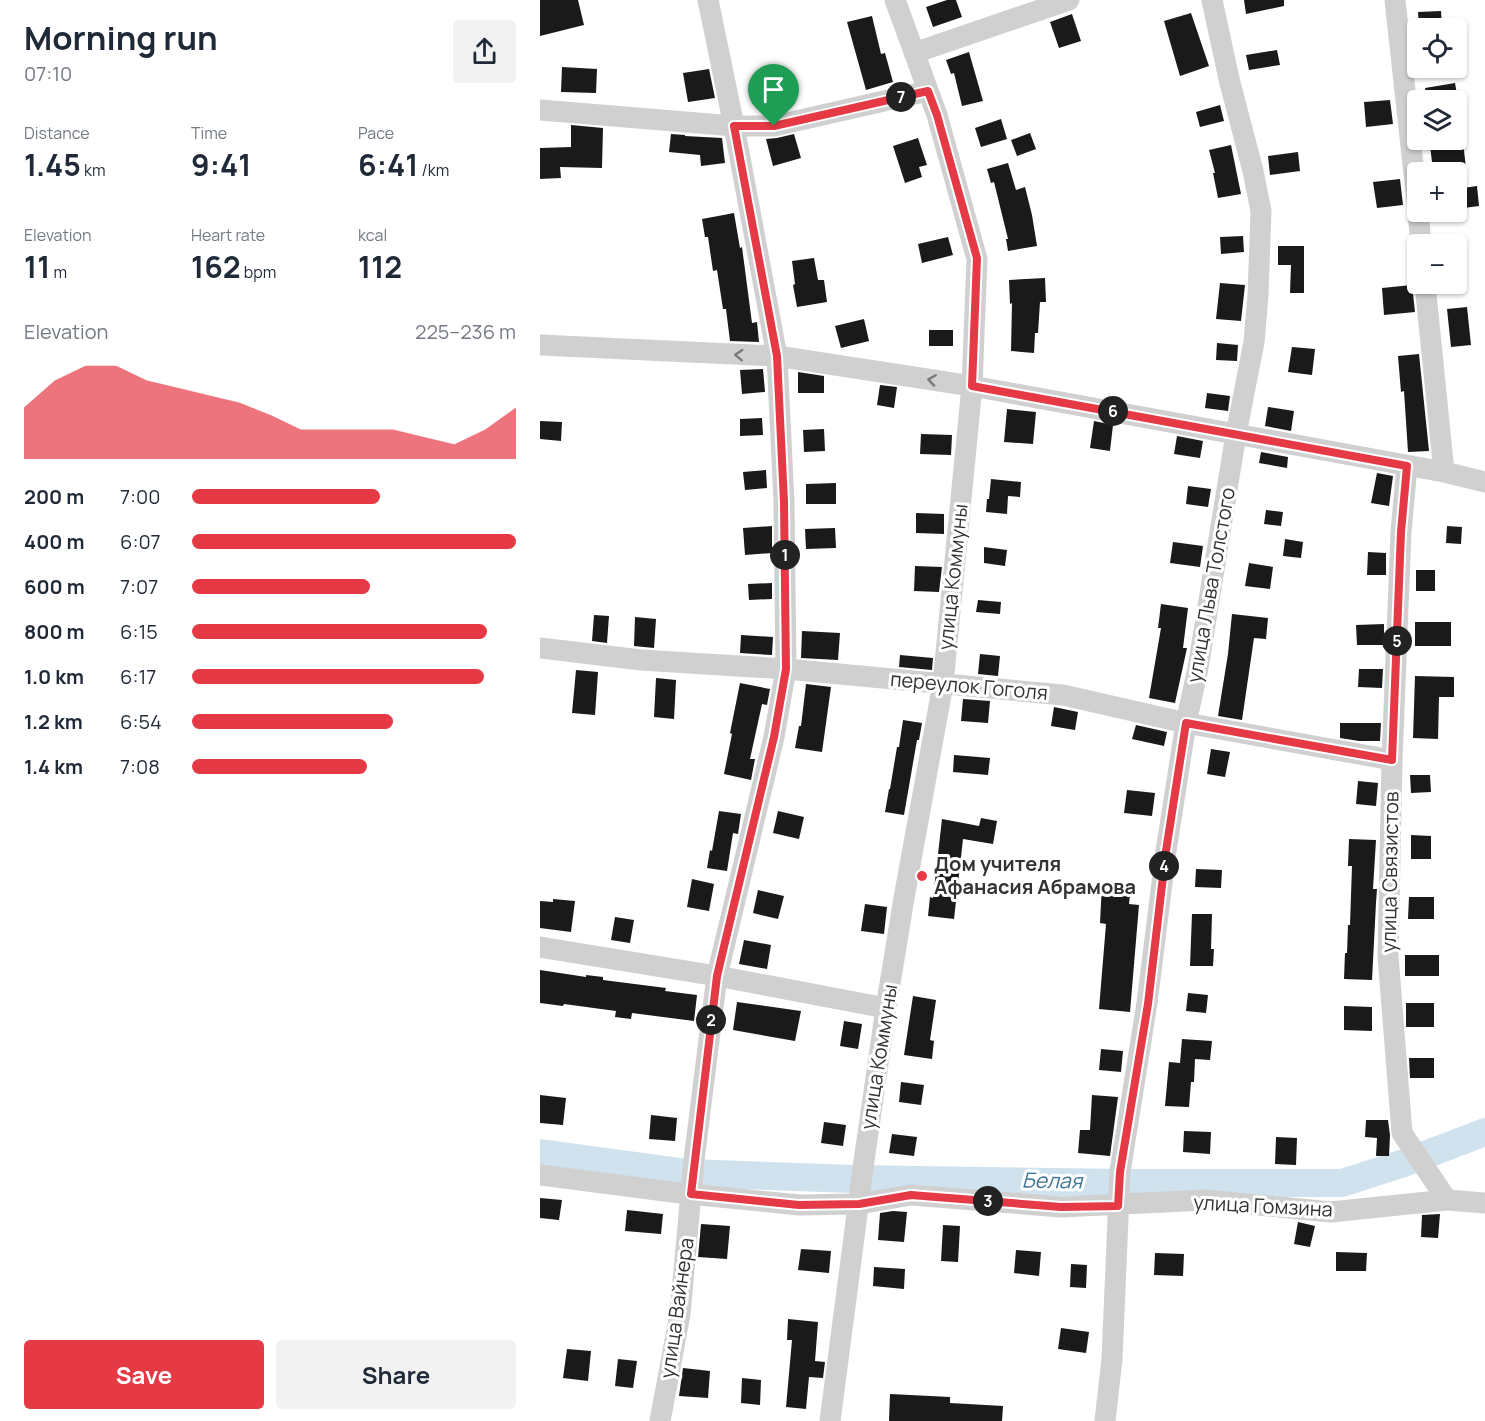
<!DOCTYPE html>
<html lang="en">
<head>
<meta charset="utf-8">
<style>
	body { margin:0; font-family:Manrope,sans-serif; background:#f2f2f3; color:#1f2937; height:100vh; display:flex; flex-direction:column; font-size:22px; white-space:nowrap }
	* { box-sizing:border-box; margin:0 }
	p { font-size:20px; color:#747a83 }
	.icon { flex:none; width:33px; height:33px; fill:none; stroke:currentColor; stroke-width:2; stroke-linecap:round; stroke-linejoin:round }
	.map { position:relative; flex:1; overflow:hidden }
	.sheet { display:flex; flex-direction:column; background:#fff; width:540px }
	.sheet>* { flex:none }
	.controls { position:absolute; left:867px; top:18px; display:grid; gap:12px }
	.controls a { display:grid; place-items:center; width:60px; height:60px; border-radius:6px; background:#fff; box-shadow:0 2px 4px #0004; font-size:30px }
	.pin { position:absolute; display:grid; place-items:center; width:51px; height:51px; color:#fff; margin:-62px -26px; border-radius:50% 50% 50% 0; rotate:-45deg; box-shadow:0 0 6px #0007 }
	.pin .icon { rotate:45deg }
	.km { position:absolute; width:30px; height:30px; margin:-15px; border-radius:50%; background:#222; color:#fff; font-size:16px; line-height:30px; text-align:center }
	.round { display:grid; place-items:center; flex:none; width:63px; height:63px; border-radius:6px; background:#f2f2f3 }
	.overview { display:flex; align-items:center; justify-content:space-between; height:102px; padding:0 24px }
	h1 { font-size:33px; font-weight:700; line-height:45px }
	.figures { display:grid; grid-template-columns:repeat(3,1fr); gap:9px; height:102px; padding:6px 24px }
	.figures div { display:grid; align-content:center }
	.figures b { font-size:30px; font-weight:700 }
	.figures small { font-size:16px; font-weight:400 }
	.figures p { font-size:16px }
	.chart { height:168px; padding:12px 24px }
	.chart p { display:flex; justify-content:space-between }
	.chart svg { width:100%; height:108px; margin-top:6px; fill:#e63946; opacity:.7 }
	.primary-button { display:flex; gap:12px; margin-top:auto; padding:12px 24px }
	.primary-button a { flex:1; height:69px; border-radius:6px; background:#e63946; color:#fff; font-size:24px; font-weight:700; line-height:69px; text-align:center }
	.primary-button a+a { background:#f2f2f3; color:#1f2937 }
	ul { padding:0 24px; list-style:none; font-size:20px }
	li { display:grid; grid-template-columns:96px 72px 1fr; align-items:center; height:45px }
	li i { height:15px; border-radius:8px; background:#e63946 }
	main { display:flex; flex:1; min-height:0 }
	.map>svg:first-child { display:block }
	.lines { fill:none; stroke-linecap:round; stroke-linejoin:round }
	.river { stroke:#cfe2ee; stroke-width:28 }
	.building { fill:#1a1a1a }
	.minor { stroke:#d0d0d0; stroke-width:21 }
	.oneway { stroke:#7a7a7a }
	.route-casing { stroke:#fff; stroke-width:12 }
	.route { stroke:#e63946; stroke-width:8 }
	.poi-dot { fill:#e63946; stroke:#fff; stroke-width:2 }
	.labels { text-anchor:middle; stroke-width:6; stroke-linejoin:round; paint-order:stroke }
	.street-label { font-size:20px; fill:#333; stroke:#fff }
	.poi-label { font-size:20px; font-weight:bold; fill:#333; stroke:#fff; text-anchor:start }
	.water-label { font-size:21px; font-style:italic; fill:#3f7597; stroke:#fff }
</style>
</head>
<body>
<main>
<section class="sheet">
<div class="overview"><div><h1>Morning run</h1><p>07:10</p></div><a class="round"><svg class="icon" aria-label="share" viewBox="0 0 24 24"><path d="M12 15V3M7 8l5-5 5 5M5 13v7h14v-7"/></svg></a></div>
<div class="figures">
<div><p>Distance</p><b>1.45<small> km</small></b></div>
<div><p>Time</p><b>9:41</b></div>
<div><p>Pace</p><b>6:41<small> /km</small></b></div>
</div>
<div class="figures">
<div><p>Elevation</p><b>11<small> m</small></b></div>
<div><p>Heart rate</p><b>162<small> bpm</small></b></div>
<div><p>kcal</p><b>112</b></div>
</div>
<div class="chart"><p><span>Elevation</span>225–236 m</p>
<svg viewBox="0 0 160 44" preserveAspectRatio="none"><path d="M0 44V23L10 12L20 6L30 6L40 12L50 15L60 18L70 21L80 26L90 32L100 32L110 32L120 32L130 35L140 38L150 32L160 23V44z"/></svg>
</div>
<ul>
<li><b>200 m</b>7:00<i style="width:58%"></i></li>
<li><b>400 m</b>6:07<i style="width:100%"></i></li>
<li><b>600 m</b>7:07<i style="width:55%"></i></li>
<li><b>800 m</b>6:15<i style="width:91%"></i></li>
<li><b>1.0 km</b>6:17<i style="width:90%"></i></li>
<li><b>1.2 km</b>6:54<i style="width:62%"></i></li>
<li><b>1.4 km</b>7:08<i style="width:54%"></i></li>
</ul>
<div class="primary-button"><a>Save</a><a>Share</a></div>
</section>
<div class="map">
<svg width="945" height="1421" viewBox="0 0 945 1421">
	<rect width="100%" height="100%" fill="#fff"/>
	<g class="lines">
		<path class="river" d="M0,1153L148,1173L312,1179L587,1183H802L864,1163L945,1132"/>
	</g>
	<path class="building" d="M0,0H38L44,25L0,36Z
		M407,0H416L422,17L393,27L386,7Z
		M704,0H744V6L706,14Z
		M901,11L902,28H879L878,12Z
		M651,13L669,66L640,76L624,21Z
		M532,14L541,41L519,48L510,22Z
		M332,16L341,54L345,53L353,82L326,90L307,22Z
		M737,50L740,65L709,70L706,55Z
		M429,52L443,101L422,106L414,73L411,74L406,60Z
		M22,67L57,69L56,93L21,92Z
		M169,69L175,98L148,102L143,73Z
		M915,83L918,100H887L885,88Z
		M850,100L853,124L826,127L824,102Z
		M680,105L684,121L660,127L656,112Z
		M461,119L467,139L441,147L435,128Z
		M31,125L63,128L62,168L20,167L21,178L0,179V148L31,147Z
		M490,133L496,149L477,156L471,140Z
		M131,134L145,135V136L182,138L185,163L161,166L160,155L129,152Z
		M254,134L261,158L233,166L226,139L237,138Z
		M378,138L387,165L379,167L382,177L365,183L353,146Z
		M923,142L926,168L893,171L890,145Z
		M691,145L701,194L678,198L673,173H675L669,150Z
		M758,152L760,171L730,175L728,156Z
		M468,163L476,190L485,187L492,215L497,246L468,251L466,239H468L454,182L451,183L447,169Z
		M860,179L863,205L837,208L833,182Z
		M937,186L939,206L916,209V189Z
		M194,213L200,248L202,247L212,323L217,322L219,342L190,341L186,309H183L177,270L173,271L168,237H165L162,219Z
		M703,236L704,252L681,254L680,237Z
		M408,237L413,255L382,263L378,244Z
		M738,246H764V293H750L751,265H738Z
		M274,258L278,280H284L287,302L257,307L253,285L255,284L252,261Z
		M505,278L506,302H500L498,333H495L494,353L471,351L472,303L470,304L469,280Z
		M680,283L705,285L701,321L676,319Z
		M872,285L875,312L844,315L842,288Z
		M927,307L931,345L911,347L907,309Z
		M324,319L329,341L301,348L295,326Z
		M389,330H413V346H389Z
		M677,343L698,345L697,361L676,360Z
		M752,347L775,349L772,375L748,372Z
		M879,354L889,451L868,452L864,391L861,392L858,356Z
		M223,369L225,392L202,394L200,370Z
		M258,372L284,376V393H258Z
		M340,385L357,387L354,408L337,405Z
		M667,393L690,396L688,411L665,408Z
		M728,407L754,411L751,431L725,426Z
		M467,409L496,412L493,444L464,442Z
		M222,418L223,435L200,436V419Z
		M0,421L22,422L21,441L0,439Z
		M554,421L573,425L570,451L550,448Z
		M284,429L285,451L264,452L263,430Z
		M381,434L412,435L411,455L380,454Z
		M637,436L663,441L660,458L634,454Z
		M721,452L748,457L747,468L719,463Z
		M226,470L227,488L205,490L203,472Z
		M837,473L853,476L849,506L831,503Z
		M451,479L481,482L480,497L468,496L467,514L446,512L447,499H449Z
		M296,483V504H266V484Z
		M648,486L671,489L668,507L646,504Z
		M726,510L743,512L741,526L724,524Z
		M376,513L404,514V534L376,533Z
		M232,526V553L205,555L203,528Z
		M907,526L922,527L921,544L906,543Z
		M295,528L296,548L266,549L265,529Z
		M745,539L763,542L761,558L743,556Z
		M633,542L663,546L660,567L630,563Z
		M444,547L467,550L465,566L444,563Z
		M828,552L846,553V575H827Z
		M709,563L733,567L730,589L705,586Z
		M375,566L402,567L399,592L374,591Z
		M876,570H895V591H876Z
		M232,583V599L209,600L208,584Z
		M438,600L461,602L460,614L436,612Z
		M621,604L648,608L643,648H647L635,703L609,698L621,628H618Z
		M692,614L728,618L726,639L714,638L702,720L678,716L688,654Z
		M54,615L69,616L67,643L52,641Z
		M95,617L116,619L114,648L94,646Z
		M875,622H911V646H875Z
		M844,624V645H817L816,625Z
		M262,631L300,633L298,660L261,658Z
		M201,635L233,637L232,655L200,653Z
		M440,654L460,656L458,676L438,674Z
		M360,655L393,658L392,670L359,667Z
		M819,669H843L842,688L818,687Z
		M36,670L58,672L55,715L32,713Z
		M875,676L914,677V697H899L898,739L873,738Z
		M116,678L136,680L134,719L114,717Z
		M200,683L230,689L227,705L222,704L210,759H215L211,780L184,774L192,734L190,733Z
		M266,684L291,687L282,752L255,748L259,726H261Z
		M423,699L450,701L448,723L421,721Z
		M514,707L538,712L535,730L511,726Z
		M363,720L382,723L379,740H377L364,815L345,812L349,789H350L357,747H359Z
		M800,723H841L840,741H819L800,738Z
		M596,725L627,732L624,746L592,739Z
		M671,749L690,752L685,777L667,774Z
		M414,755L450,758L448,775L413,772Z
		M870,775H890L891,792L871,793Z
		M818,781L838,783L836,806L816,804Z
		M587,790L615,793L612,816L584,813Z
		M179,811L201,814L198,834L193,833L187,871L167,868L170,850L172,851Z
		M238,811L264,817L259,839L233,833Z
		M441,818L457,821L453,844L423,839L414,919L388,916L390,897L393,898L402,819L439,826Z
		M871,835L891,836V859H871Z
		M809,839L836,840L833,889H837L836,903L832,980L804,979L805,953H807L808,925H810L812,866H808Z
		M656,869L682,870L681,888L655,887Z
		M152,879L174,884L169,911L147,907Z
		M562,883L591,885L589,904L599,905L590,1012L559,1009L566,924L560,923Z
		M218,890L244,896L238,919L213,913Z
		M869,897H894V919H868Z
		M13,899L35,901L31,932L0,928V901L13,902Z
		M325,904L347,907L344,934L321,931Z
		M652,914H672L671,949H674L673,966H650Z
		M75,917L94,920L90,943L71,940Z
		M204,940L231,945L227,969L199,964Z
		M865,955H899V976H865Z
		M0,970L46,977V975L63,977V980L126,988L125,991L157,995L154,1021L92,1013L91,1019L75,1017L76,1011L24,1004L23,1006L0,1003Z
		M648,993L668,995L666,1013L646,1011Z
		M373,996L396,1000L390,1040L394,1041L392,1059L364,1055Z
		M197,1002L261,1011L255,1041L193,1030Z
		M866,1003H894V1027H866Z
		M804,1006L832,1007V1031L804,1030Z
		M304,1021L322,1024L318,1049L300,1046Z
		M642,1039L672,1041L670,1060L655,1059L654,1082H651L649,1107L625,1106L629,1062L640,1063Z
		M561,1049L583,1051L581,1072L559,1070Z
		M869,1058H894V1078H870Z
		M361,1082L384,1085L381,1105L359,1102Z
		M0,1095L26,1098L23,1125L0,1123Z
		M552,1095L578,1097L570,1156L538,1153L540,1130H550Z
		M111,1115L137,1118L135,1141L109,1139Z
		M826,1120H848L850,1135L849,1156H836L837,1138L825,1137Z
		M284,1122L306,1125L303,1146L281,1143Z
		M644,1131L671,1132L670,1154L643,1152Z
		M352,1134L377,1137L374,1156L349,1153Z
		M736,1137L757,1138L756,1165L735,1164Z
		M0,1198L22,1200L19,1220L0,1218Z
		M87,1210L123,1214L121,1234L85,1231Z
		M353,1211L367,1212L364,1242L338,1240L340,1213Z
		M900,1214L898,1238L881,1237L882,1215Z
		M758,1222L775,1226L770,1247L754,1244Z
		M161,1224L190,1226L187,1259L158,1257Z
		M403,1225L420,1226L418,1262L401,1261Z
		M261,1249L291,1251L289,1273L258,1270Z
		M476,1250L501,1252L499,1276L474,1273Z
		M796,1252L827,1253L826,1271H796Z
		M615,1253L644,1254L643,1276L614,1275Z
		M531,1264L547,1265L546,1288L530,1287Z
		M334,1267L365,1269L364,1289L333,1286Z
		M248,1319L278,1322L275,1361L285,1362L283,1378L269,1377L266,1409L246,1407L252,1340H247Z
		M521,1328L549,1332L546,1353L518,1349Z
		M27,1349L51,1351L48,1381L23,1378Z
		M78,1359L97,1361L93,1388L75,1386Z
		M143,1368L170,1371L168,1398L139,1396Z
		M202,1378L221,1380L220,1405L201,1403Z
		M350,1394L410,1397V1403L463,1406L462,1421H349Z"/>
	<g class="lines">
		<path class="minor" d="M855,0L878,210
			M374,53L529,0
			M0,110L194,126H234L388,91
			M878,212L881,244
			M885,284L904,472
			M0,345L237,356L432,386L904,472L945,482
			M867,466L861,532L852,760L848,956L862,1133L907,1200
			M0,648L101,660L246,669L523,695L646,723L852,760
			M0,947L177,976L346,1008
			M0,1175L140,1193L259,1205L319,1204L371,1195L521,1207L666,1200L791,1212L907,1200L945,1203
			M120,1421L140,1314L154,1160L177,976L234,737L246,669L244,502L237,356L194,126L168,0
			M290,1421L324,1161L346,1008L364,898L403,684L432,386L437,259L397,115L355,0
			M565,1421L572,1359L580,1172L607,1003L626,851L646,723L658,668L696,434L714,342L718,295L721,211L713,171L689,79L672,0"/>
	</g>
	<defs><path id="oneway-chevron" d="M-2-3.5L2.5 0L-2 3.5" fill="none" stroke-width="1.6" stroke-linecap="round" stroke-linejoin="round" transform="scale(1.5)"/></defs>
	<g class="oneway">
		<use href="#oneway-chevron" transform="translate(199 355) rotate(-177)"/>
		<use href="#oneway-chevron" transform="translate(392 380) rotate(-171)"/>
	</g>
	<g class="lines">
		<g class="route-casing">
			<path id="route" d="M388,91L397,115L437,258L432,386L867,466L861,532L852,760L646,723L626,851L608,1004L580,1172L578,1206L521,1207L371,1195L319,1204L259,1205L151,1194L177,976L234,737L246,669L244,502L237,356L194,126H234Z"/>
		</g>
		<use href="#route" class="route"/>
	</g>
	<circle class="poi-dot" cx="382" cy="876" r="6"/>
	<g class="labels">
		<g class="street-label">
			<text transform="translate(413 577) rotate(-84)" y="7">улица Коммуны</text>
			<text transform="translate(671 585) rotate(-80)" y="7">улица Льва Толстого</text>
			<text transform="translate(429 686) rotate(5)" y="7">переулок Гоголя</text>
			<text transform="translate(850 872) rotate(-89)" y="7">улица Связистов</text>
			<text transform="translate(339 1057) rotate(-81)" y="7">улица Коммуны</text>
			<text transform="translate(723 1206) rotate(3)" y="7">улица Гомзина</text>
			<text transform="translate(137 1308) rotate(-82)" y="7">улица Вайнера</text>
		</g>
		<g class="poi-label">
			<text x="394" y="871">Дом учителя<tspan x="394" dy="23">Афанасия Абрамова</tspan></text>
		</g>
		<g class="water-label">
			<text transform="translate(512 1181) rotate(1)" y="7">Белая</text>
		</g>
	</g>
</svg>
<div class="controls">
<a><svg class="icon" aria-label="locate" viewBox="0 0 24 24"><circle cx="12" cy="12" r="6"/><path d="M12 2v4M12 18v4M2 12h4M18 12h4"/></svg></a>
<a><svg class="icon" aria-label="layers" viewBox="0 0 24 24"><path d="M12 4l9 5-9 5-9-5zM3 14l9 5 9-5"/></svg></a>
<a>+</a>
<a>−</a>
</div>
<div class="pin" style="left:234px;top:126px;background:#1e9e55"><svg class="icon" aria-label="arrive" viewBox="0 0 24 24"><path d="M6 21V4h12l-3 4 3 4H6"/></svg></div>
<b class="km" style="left:245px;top:555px">1</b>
<b class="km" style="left:171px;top:1020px">2</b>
<b class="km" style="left:448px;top:1201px">3</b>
<b class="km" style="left:624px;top:866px">4</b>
<b class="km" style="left:857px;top:641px">5</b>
<b class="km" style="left:573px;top:411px">6</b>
<b class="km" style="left:361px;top:97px">7</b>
</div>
</main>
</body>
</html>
